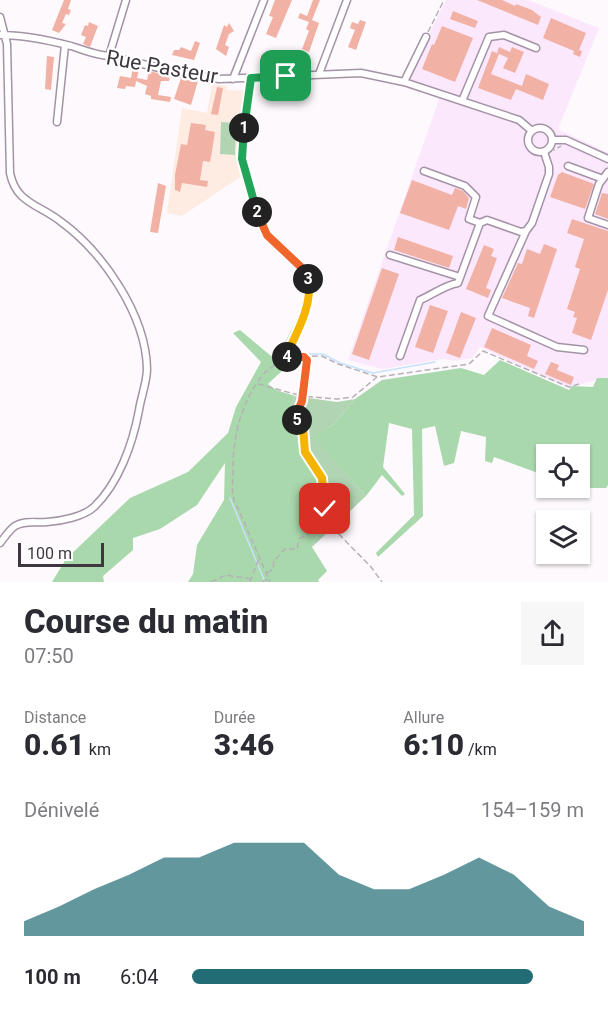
<!DOCTYPE html>
<html lang="fr">
<head>
<meta charset="utf-8">
<style>
	body { margin:0; font-family:Roboto,sans-serif; background:#f7f7f7; color:#2b2b33; height:100vh; display:flex; flex-direction:column; font-size:22px; white-space:nowrap }
	* { box-sizing:border-box; margin:0 }
	p { font-size:20px; color:#7c7c81 }
	.icon { flex:none; width:33px; height:33px; fill:none; stroke:currentColor; stroke-width:2; stroke-linecap:round; stroke-linejoin:round }
	.map { position:relative; height:582px; overflow:hidden }
	.details { display:flex; flex-direction:column; background:#fff; flex:1 }
	.details>* { flex:none }
	.buttons { position:absolute; left:536px; top:444px; display:grid; gap:12px }
	.buttons a { display:grid; place-items:center; width:54px; height:54px; border-radius:0px; background:#fff; box-shadow:0 2px 4px #0004; font-size:30px }
	.scale { position:absolute; left:18px; bottom:15px; width:86px; box-sizing:border-box; padding-left:6px; border:3px solid #3e373f; border-top:0; font-size:16px; line-height:21px; white-space:nowrap; color:#3e373f; -webkit-text-stroke:4px #fff; paint-order:stroke }
	.pin { position:absolute; display:grid; place-items:center; width:51px; height:51px; color:#fff; margin:-26px; border-radius:12px; box-shadow:0 3px 9px #0006 }
	.km { position:absolute; width:30px; height:30px; margin:-15px; border-radius:50%; background:#222; color:#fff; font-size:16px; line-height:30px; text-align:center }
	.round { display:grid; place-items:center; flex:none; width:63px; height:63px; border-radius:0px; background:#f7f7f7 }
	.head { display:flex; align-items:center; justify-content:space-between; height:102px; padding:0 24px }
	h1 { font-size:33px; font-weight:800; line-height:45px }
	.stats { display:grid; grid-template-columns:repeat(3,1fr); gap:9px; height:102px; padding:6px 24px }
	.stats div { display:grid; align-content:center }
	.stats b { font-size:30px; font-weight:800 }
	.stats small { font-size:16px; font-weight:400 }
	.stats p { font-size:16px }
	.chart { height:168px; padding:12px 24px }
	.chart p { display:flex; justify-content:space-between }
	.chart svg { width:100%; height:108px; margin-top:6px; fill:#226c76; opacity:.7 }
	ul { padding:0 24px; list-style:none; font-size:20px }
	li { display:grid; grid-template-columns:96px 72px 1fr; align-items:center; height:45px }
	li i { height:15px; border-radius:8px; background:#226c76 }
	.map>svg:first-child { display:block }
	.built { fill:#fbe8fd }
	.education { fill:#feece2 }
	.green { fill:#b1d4b3 }
	.forest { fill:#a9d8ac }
	.lines { fill:none; stroke-linecap:round; stroke-linejoin:round }
	.stream { stroke:#c6e2fc; stroke-width:1.5 }
	.building { fill:#f2b1a5 }
	.minor-casing { stroke:#a493a6; stroke-width:9 }
	.path { stroke:#b6b1b6; stroke-width:1.5; stroke-dasharray:6 3; stroke-linecap:butt }
	.minor { stroke:#fff; stroke-width:6 }
	.split-1-casing { stroke:#fff; stroke-width:12 }
	.split-2-casing { stroke:#fff; stroke-width:12 }
	.split-3-casing { stroke:#fff; stroke-width:12 }
	.split-4-casing { stroke:#fff; stroke-width:12 }
	.split-5-casing { stroke:#fff; stroke-width:12 }
	.split-6-casing { stroke:#fff; stroke-width:12 }
	.split-1 { stroke:#22a559; stroke-width:8 }
	.split-2 { stroke:#22a559; stroke-width:8 }
	.split-3 { stroke:#f0652b; stroke-width:8 }
	.split-4 { stroke:#f5b400; stroke-width:8 }
	.split-5 { stroke:#f0652b; stroke-width:8 }
	.split-6 { stroke:#f5b400; stroke-width:8 }
	.labels { text-anchor:middle; stroke-width:4.5; stroke-linejoin:round; paint-order:stroke }
	.street-label { font-size:21px; fill:#3e373f; stroke:#fff }
</style>
</head>
<body>
<div class="map">
<svg width="608" height="582" viewBox="0 0 608 582">
	<rect width="100%" height="100%" fill="#fdf9fd"/>
	<path class="built" d="M446,0H528L599,28L558,129L608,153V377L568,388L480,347L472,358L455,361L443,359L382,369L348,360L439,99L406,80Z"/>
	<path class="education" d="M212,84L227,86V90L246,91L243,120H239L238,158L243,175L182,216L167,213L182,108L207,113Z"/>
	<path class="green" d="M221,122L236,123L235,155L220,154Z
		M295,396L337,402L355,399L333,425L314,437L366,496L312,547L323,522L318,479L300,452L290,408Z"/>
	<path class="forest" d="M299,314H302L282,358L303,360L300,365L287,366L268,384L276,390L295,396L290,408L304,419L296,434L300,452L318,478L323,522L312,547L327,571L318,580L319,582H188L193,574L197,545L224,500L225,463L197,505L160,529L133,538V550L103,576L104,582H52L66,559L130,498L188,472L228,433L236,407L261,362L233,333L240,330L271,356L280,353Z
		M500,360L569,390L572,386L593,387L597,378H608V485L606,488H575H579V454H546V476L494,457L492,463L485,461L486,437L461,431L454,463L444,466L435,426L422,429L423,516L378,557L376,553L414,515L412,429L389,423L383,467L405,494L402,496L382,475L366,496L313,437L333,425L355,399L382,380L461,368L484,375Z"/>
	<g class="lines">
		<path class="stream" d="M291,354H323L340,363L373,373L435,362
			M230,498L265,582"/>
	</g>
	<path class="building" d="M64,0H71L68,9L71,10L69,15L66,14L62,23L66,24L59,33L52,30Z
		M275,0H292L276,38L266,34L273,17L269,16Z
		M313,0H320L312,20L319,23L309,52L302,49L309,31L306,29L309,22L298,18L300,13L307,16Z
		M477,0H502L515,6L516,4L532,10L541,17L538,25Z
		M453,11L478,21L475,28L450,19Z
		M551,18L586,33L579,50L582,51L580,57L573,54L574,51L543,38Z
		M360,20L366,22L356,50L348,47L355,30L350,28L352,22L358,24Z
		M89,22L98,26L90,47L83,44L86,37L81,35L85,25L88,26Z
		M229,23L234,31L229,34L225,45L229,47L226,56L216,49L224,25L227,27Z
		M442,26L473,38L455,82L422,69L432,44L434,45Z
		M195,41L200,43L194,60L172,55L174,50H179L181,47L191,51Z
		M499,47L510,52L512,47L524,52L515,73L503,68L508,58L497,53Z
		M492,51L499,54L491,74L522,86L526,74L549,84L543,100L516,89L511,100L478,88Z
		M47,56L54,57L51,90L45,89Z
		M133,67L139,69L137,78L147,80L149,71L170,76L169,81H161L158,95L171,97L170,102L151,99V96L145,94L147,86L136,81L135,87L126,86L125,89L117,88L120,76L131,78Z
		M181,78L198,81L191,105L174,99Z
		M217,87L223,88L218,115L211,114Z
		M191,123L206,125L205,130L215,132L211,157L210,162L203,161L200,180L208,181L207,187L182,183L180,192L175,190V175L181,144L187,145Z
		M562,172L594,184L585,209L550,197L558,175Z
		M412,180L452,195L455,188L463,191L469,198L466,209L458,206L449,230L400,213Z
		M158,183L166,186L158,233L150,232Z
		M602,193L608,194V219L595,214Z
		M572,219L608,231V290L591,340L572,333L577,318L573,317L575,312L567,309L580,269L575,267L584,239L567,233Z
		M398,237L453,256L449,268L394,250Z
		M544,244L557,249L534,318L528,316L530,308L502,298L518,263L522,264L527,249L540,254Z
		M484,245L494,249L491,256L497,258L486,288L491,290L488,298L466,289Z
		M382,268L399,274L369,360L352,354Z
		M430,305L448,311L433,353L415,347Z
		M461,312L476,318L460,358L446,353Z
		M492,328L531,345L527,356L538,361L534,369L484,347Z
		M551,362L559,365L557,370L574,377L571,385L545,374Z"/>
	<g class="lines">
		<g class="minor-casing">
			<path id="minor" d="M0,17L7,44L10,173C16,203 38,204 60,221C103,252 146,315 147,369C147,382 141,397 139,410C133,443 119,483 94,507C83,517 61,521 47,522C36,523 24,520 15,526C9,530 5,537 0,543
				M0,35C24,35 48,40 71,46C84,50 95,55 109,56L176,72L219,79L361,73L404,82L519,120L532,131
				M109,56L126,0
				M319,74L347,0
				M233,79L264,0
				M404,82L426,37
				M462,101L489,37L504,35L536,48
				M57,122L65,45
				M528 140a12 12 0 1 1 24 0a12 12 0 1 1-24 0Z
				M552,140H566L608,159
				M568,166L603,179
				M424,171L465,186L476,197L469,219L480,223
				M608,172L599,184L588,218L608,225
				M246,175C237,143 247,111 251,78
				M526,231L488,316L557,347L584,350
				M390,255L460,277
				M400,356L420,300C432,295 445,285 458,283L480,223L487,220L521,232L526,231L532,223L549,174V167L544,152"/>
		</g>
		<path class="path" d="M428,32L444,0
			M549,149L554,150L561,146
			M247,179C251,197 257,219 267,235C284,261 319,265 307,305C303,317 292,350 283,359C276,365 268,368 262,376C241,403 233,436 233,470C233,484 230,497 238,508L270,582
			M285,357L322,356L338,364L378,377L469,364L483,351L569,387L579,384
			M304,357L307,365L302,396L338,399L353,397L377,377
			M258,384L302,396L300,411L295,418L303,427L305,452L322,478L328,523L371,567L382,582
			M267,573L273,569L274,560C279,558 281,551 285,549C289,548 293,550 297,549L299,539L327,523
			M211,582L226,575L251,579
			M250,582L259,558
			M262,582L268,579"/>
		<use href="#minor" class="minor"/>
	</g>
	<g class="lines">
		<g class="split-1-casing">
			<path id="split-1" d="M244,128L251,78L286,76"/>
		</g>
		<g class="split-2-casing">
			<path id="split-2" d="M244,128L242,159L257,212"/>
		</g>
		<g class="split-3-casing">
			<path id="split-3" d="M257,212L267,235L302,268L308,279"/>
		</g>
		<g class="split-4-casing">
			<path id="split-4" d="M287,357L285,358C295,336 314,304 308,279"/>
		</g>
		<g class="split-5-casing">
			<path id="split-5" d="M287,357H304L307,360L302,401L295,418L297,420"/>
		</g>
		<g class="split-6-casing">
			<path id="split-6" d="M297,420L303,427L305,452L322,478L325,509"/>
		</g>
		<use href="#split-1" class="split-1"/>
		<use href="#split-2" class="split-2"/>
		<use href="#split-3" class="split-3"/>
		<use href="#split-4" class="split-4"/>
		<use href="#split-5" class="split-5"/>
		<use href="#split-6" class="split-6"/>
	</g>
	<g class="labels">
		<g class="street-label">
			<text transform="translate(162 67) rotate(10)" y="7">Rue Pasteur</text>
		</g>
	</g>
</svg>
<div class="buttons">
<a><svg class="icon" aria-label="locate" viewBox="0 0 24 24"><circle cx="12" cy="12" r="6"/><path d="M12 2v4M12 18v4M2 12h4M18 12h4"/></svg></a>
<a><svg class="icon" aria-label="layers" viewBox="0 0 24 24"><path d="M12 4l9 5-9 5-9-5zM3 14l9 5 9-5"/></svg></a>
</div>
<div class="scale">100 m</div>
<div class="pin" style="left:286px;top:76px;background:#1e9e55"><svg class="icon" aria-label="arrive" viewBox="0 0 24 24"><path d="M6 21V4h12l-3 4 3 4H6"/></svg></div>
<div class="pin" style="left:325px;top:509px;background:#d93025"><svg class="icon" aria-label="check" viewBox="0 0 24 24"><path d="M5 12l5 5 9-10"/></svg></div>
<b class="km" style="left:244px;top:128px">1</b>
<b class="km" style="left:257px;top:212px">2</b>
<b class="km" style="left:308px;top:279px">3</b>
<b class="km" style="left:287px;top:357px">4</b>
<b class="km" style="left:297px;top:420px">5</b>
</div>
<section class="details">
<div class="head"><div><h1>Course du matin</h1><p>07:50</p></div><a class="round"><svg class="icon" aria-label="share" viewBox="0 0 24 24"><path d="M12 15V3M7 8l5-5 5 5M5 13v7h14v-7"/></svg></a></div>
<div class="stats">
<div><p>Distance</p><b>0.61<small> km</small></b></div>
<div><p>Durée</p><b>3:46</b></div>
<div><p>Allure</p><b>6:10<small> /km</small></b></div>
</div>
<div class="chart"><p><span>Dénivelé</span>154–159 m</p>
<svg viewBox="0 0 160 44" preserveAspectRatio="none"><path d="M0 44V38L10 32L20 25L30 19L40 12L50 12L60 6L70 6L80 6L90 19L100 25L110 25L120 19L130 12L140 19L150 32L160 38V44z"/></svg>
</div>
<ul>
<li><b>100 m</b>6:04<i style="width:87%"></i></li>
</ul>
</section>
</body>
</html>
